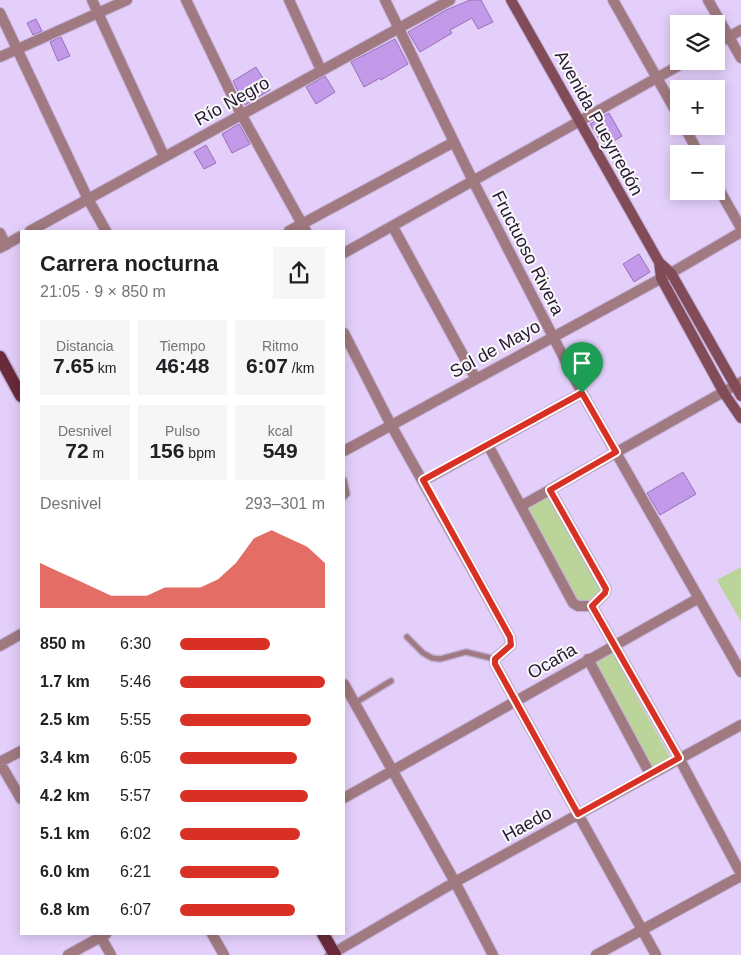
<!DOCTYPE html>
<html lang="es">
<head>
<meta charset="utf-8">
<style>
	body { margin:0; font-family:Helvetica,sans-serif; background:#f6f6f6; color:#202124; height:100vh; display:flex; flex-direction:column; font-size:19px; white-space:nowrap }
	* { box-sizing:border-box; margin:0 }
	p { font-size:16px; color:#757577 }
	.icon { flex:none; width:28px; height:28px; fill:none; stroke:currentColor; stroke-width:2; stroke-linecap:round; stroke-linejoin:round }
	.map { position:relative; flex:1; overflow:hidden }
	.drawer { position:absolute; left:20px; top:230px; width:325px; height:705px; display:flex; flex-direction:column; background:#fff; border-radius:0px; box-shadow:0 2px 12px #0003 }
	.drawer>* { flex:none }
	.tools { position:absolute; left:670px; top:15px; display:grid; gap:10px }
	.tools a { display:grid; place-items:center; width:55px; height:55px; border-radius:0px; background:#fff; box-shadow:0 2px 12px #0003; font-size:25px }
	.pin { position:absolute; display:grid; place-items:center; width:42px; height:42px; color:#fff; margin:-51px -21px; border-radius:50% 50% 50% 0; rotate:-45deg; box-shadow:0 0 5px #0007 }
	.pin .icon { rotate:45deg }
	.round { display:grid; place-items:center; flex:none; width:52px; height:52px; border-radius:0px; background:#f6f6f6 }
	.summary { display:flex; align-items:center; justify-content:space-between; height:85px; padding:0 20px }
	h1 { font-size:22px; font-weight:700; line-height:38px }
	.metrics { display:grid; grid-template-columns:repeat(3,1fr); gap:8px; height:85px; padding:5px 20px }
	.metrics div { display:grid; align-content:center; border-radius:0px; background:#f6f6f6; text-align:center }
	.metrics b { font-size:21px; font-weight:700 }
	.metrics small { font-size:14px; font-weight:400 }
	.metrics p { font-size:14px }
	.chart { height:140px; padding:10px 20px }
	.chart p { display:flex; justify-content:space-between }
	.chart svg { width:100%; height:90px; margin-top:5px; fill:#d93025; opacity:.7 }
	ul { padding:0 20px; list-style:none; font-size:16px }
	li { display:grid; grid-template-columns:80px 60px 1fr; align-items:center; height:38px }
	li i { height:12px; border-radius:6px; background:#d93025 }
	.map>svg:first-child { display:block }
	.green { fill:#bbd49a }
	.building { fill:#c39aea; stroke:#9572b6 }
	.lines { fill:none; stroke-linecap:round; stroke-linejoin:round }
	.service-casing { stroke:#c2aed7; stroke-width:8 }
	.minor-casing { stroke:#c2aed7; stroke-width:12 }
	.tertiary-casing { stroke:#c2aed7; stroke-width:12 }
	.secondary-casing { stroke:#c2aed7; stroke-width:12 }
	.primary-casing { stroke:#c2aed7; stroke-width:15 }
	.service { stroke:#a07a80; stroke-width:5 }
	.minor { stroke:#a07a80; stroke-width:10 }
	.tertiary { stroke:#a07a80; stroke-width:10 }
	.secondary { stroke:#814c57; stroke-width:10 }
	.primary { stroke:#692a3a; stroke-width:12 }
	.route-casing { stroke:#fff; stroke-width:10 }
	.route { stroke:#d93025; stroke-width:6 }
	.labels { text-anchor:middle; stroke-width:4; stroke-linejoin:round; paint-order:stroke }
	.street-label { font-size:18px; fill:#271834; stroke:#fafafa }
</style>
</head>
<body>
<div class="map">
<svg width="741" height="955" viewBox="0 0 741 955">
	<rect width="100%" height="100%" fill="#e4cffb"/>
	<path class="green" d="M549,493L603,589L591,603L574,600L524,506Z
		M741,567V622L717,580Z
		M612,652L671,759L652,769L594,663Z"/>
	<path class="building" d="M470,0H481L493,22L478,29L472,18L450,30L452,33L420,52L408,32L446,10Z
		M36,19L42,31L33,35L27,23Z
		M61,37L70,56L58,61L50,42Z
		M395,39L408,64L381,80L380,78L364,87L351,62Z
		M256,67L270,90L245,105L233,81Z
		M325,76L335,92L316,104L306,87Z
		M609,113L622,136L604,147L590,124Z
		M239,124L250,144L232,153L222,134Z
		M206,145L216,163L204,169L194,152Z
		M639,254L650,272L634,282L623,264Z
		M683,472L696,494L660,515L647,493Z"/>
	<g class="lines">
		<g class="service-casing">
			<path id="service" d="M344,480L347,494L344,497
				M407,637L423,653L432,658L440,659L466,652L495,659
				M355,703L391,681"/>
		</g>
		<g class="minor-casing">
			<path id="minor" d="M92,0L164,156
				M186,0L241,114L306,231
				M289,0L321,70
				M385,0L473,181L582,393L741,672
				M613,0L679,117
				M708,0L741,58
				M0,13L88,199L106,231
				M716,44L741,30
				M0,57L127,0
				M684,126L699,154
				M716,184L741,228
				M393,227L476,379
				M289,231L454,142
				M0,233L6,245
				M344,253L687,61
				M344,333L391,425L510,637L511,645L495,659V664L656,955
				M488,445L573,603L578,606H592L605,593L606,589L550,490
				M344,451L671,273L741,232
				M423,481L582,393
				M521,506L741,382
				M592,606L679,758L741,874
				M0,646L21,634
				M588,659L650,774
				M344,684L455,882L493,955
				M0,762L21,751
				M0,763L21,799
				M344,798L699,598
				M99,934L111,955
				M212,934L224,955
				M68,955L106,934
				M330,955L455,882L741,725
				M596,955L741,876"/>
		</g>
		<g class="tertiary-casing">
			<path id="tertiary" d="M30,231L450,0
				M0,248L21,236"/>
		</g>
		<g class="secondary-casing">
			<path id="secondary" d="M511,0L659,262L671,273L741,396
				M659,262L661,278L724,393L741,418"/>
		</g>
		<g class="primary-casing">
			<path id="primary" d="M0,357L21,396
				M323,934L335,955"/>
		</g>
		<use href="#service" class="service"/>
		<use href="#minor" class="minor"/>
		<use href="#tertiary" class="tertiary"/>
		<use href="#secondary" class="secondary"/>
		<use href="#primary" class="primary"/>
	</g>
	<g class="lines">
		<g class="route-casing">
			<path id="route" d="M582,393L616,452L550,490L606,589L605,593L592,606L679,758L578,814L495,664V659L511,645L510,637L423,480Z"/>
		</g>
		<use href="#route" class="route"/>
	</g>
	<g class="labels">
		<g class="street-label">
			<text transform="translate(232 101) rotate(-29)" y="6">Río Negro</text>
			<text transform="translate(599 123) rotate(61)" y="6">Avenida Pueyrredón</text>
			<text transform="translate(528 253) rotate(63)" y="6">Fructuoso Rivera</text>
			<text transform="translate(495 349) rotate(-29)" y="6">Sol de Mayo</text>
			<text transform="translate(552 661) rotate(-30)" y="6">Ocaña</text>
			<text transform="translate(527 824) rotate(-29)" y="6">Haedo</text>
		</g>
	</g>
</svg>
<div class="tools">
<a><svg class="icon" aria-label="layers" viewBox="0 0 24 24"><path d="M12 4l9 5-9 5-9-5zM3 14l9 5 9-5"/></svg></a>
<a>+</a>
<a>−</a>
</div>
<div class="pin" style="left:582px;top:393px;background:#1e9e55"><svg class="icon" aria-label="arrive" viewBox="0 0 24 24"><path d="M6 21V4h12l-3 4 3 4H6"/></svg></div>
<section class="drawer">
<div class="summary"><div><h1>Carrera nocturna</h1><p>21:05 · 9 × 850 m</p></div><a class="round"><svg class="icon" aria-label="share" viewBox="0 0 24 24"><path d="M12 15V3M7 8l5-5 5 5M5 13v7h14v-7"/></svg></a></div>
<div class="metrics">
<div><p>Distancia</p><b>7.65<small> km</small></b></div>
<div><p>Tiempo</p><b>46:48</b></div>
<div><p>Ritmo</p><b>6:07<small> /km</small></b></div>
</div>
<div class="metrics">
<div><p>Desnivel</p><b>72<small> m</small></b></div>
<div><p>Pulso</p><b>156<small> bpm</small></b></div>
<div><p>kcal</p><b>549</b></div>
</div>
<div class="chart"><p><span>Desnivel</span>293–301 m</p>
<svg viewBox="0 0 160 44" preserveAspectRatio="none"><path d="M0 44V22L10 26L20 30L30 34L40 38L50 38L60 38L70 34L80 34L90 34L100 30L110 22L120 10L130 6L140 10L150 14L160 22V44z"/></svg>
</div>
<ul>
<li><b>850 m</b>6:30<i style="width:62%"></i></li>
<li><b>1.7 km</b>5:46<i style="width:100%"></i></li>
<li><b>2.5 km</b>5:55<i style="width:90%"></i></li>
<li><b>3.4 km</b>6:05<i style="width:81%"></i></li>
<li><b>4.2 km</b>5:57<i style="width:88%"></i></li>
<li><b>5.1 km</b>6:02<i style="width:83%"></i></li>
<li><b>6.0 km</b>6:21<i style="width:68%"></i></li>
<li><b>6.8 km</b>6:07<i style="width:79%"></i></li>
</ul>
</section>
</div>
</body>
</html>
